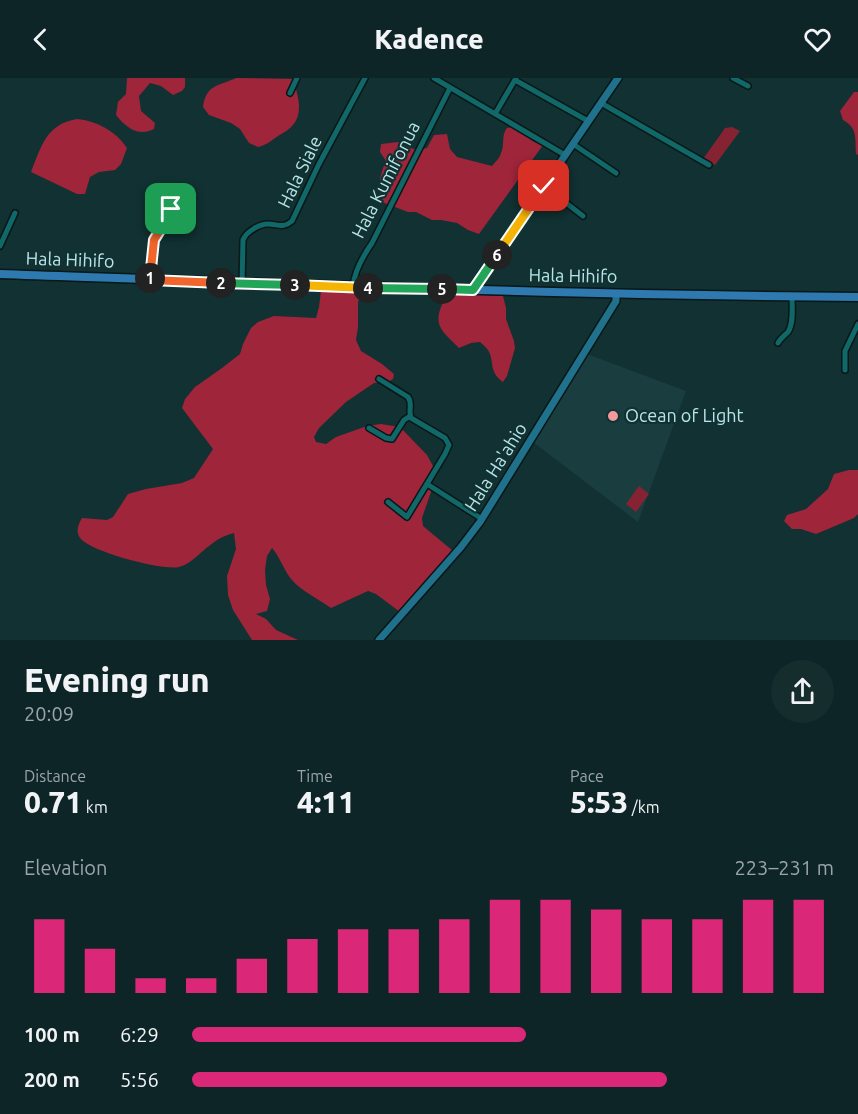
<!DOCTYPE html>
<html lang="en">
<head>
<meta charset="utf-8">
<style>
	body { margin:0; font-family:Ubuntu,sans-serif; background:#162d2e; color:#f1f3f6; height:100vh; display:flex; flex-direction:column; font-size:22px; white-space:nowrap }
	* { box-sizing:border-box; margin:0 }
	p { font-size:20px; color:#9aa5a7 }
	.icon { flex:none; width:33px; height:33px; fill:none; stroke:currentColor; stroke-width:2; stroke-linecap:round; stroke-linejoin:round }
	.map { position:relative; height:562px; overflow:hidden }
	.sheet { display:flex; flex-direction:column; background:#0d2526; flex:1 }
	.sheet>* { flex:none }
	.pin { position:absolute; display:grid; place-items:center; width:51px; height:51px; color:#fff; margin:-26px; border-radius:12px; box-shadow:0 3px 9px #0006 }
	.km { position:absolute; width:30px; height:30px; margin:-15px; border-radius:50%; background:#222; color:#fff; font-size:16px; line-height:30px; text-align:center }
	.round { display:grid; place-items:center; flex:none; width:63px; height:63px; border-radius:32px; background:#162d2e }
	.headline { display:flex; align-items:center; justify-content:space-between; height:102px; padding:0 24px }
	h1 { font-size:33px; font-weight:800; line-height:45px }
	.figures { display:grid; grid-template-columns:repeat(3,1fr); gap:9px; height:102px; padding:6px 24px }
	.figures div { display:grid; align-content:center }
	.figures b { font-size:30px; font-weight:800 }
	.figures small { font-size:16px; font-weight:400 }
	.figures p { font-size:16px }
	.chart { height:168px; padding:12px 24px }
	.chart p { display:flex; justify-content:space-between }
	.chart svg { width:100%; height:108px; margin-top:6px; stroke:#db2777; stroke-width:6 }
	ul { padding:0 24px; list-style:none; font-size:20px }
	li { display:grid; grid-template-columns:96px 72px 1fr; align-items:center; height:45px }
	li i { height:15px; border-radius:8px; background:#db2777 }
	header { display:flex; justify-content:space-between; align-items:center; height:78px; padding:0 24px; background:#0d2526; font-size:27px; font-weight:800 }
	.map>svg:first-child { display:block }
	.built { fill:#1a3e3f }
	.green { fill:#862333 }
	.forest { fill:#9f253b }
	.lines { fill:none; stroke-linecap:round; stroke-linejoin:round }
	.street-casing { stroke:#091717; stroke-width:8 }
	.secondary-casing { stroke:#091717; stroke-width:10 }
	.primary-casing { stroke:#091717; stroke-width:11 }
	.street { stroke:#116869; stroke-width:5 }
	.secondary { stroke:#20718c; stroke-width:7 }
	.primary { stroke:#2e79af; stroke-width:8 }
	.split-1-casing { stroke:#fff; stroke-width:12 }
	.split-2-casing { stroke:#fff; stroke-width:12 }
	.split-3-casing { stroke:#fff; stroke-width:12 }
	.split-4-casing { stroke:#fff; stroke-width:12 }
	.split-5-casing { stroke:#fff; stroke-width:12 }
	.split-6-casing { stroke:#fff; stroke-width:12 }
	.split-7-casing { stroke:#fff; stroke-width:12 }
	.split-1 { stroke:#f0652b; stroke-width:8 }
	.split-2 { stroke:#f0652b; stroke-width:8 }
	.split-3 { stroke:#22a559; stroke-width:8 }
	.split-4 { stroke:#f5b400; stroke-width:8 }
	.split-5 { stroke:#22a559; stroke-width:8 }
	.split-6 { stroke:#22a559; stroke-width:8 }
	.split-7 { stroke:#f5b400; stroke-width:8 }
	.poi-dot { fill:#f49a9f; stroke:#113132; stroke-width:2 }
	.labels { text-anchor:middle; stroke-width:4.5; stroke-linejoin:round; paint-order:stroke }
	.street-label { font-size:18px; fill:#b7e5e5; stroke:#113132 }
	.poi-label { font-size:18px; fill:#b7e5e5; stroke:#113132; text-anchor:start }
</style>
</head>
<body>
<header><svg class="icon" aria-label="back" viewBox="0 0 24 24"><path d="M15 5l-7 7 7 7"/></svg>Kadence<svg class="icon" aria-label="heart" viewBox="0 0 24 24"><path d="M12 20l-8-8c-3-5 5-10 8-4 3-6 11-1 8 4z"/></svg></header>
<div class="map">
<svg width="858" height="562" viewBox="0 0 858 562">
	<rect width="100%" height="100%" fill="#113132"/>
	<path class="built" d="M587,276L686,313L638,444L533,364Z"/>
	<path class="green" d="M732,49L740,53L715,87L703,81L725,50Z
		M639,408L649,416L636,434L626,426Z"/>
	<path class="forest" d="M127,0H185V9L182,13L173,17L161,8L150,5L139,18L141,33L155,45L154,51C139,59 126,50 116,37L118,24L126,16Z
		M236,0L295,1C295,12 299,19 299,29C299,44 291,51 278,58C271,63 266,67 258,69L249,65L240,51L231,45L209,37L203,29C206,6 219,8 236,0Z
		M854,14H858V77L856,76C855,61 858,50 843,42L840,33Z
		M77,41C97,43 116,53 127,70L121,86L115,92L99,94L90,99L85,116H77L31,94C41,69 46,46 77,41Z
		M512,49C525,54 527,63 543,67L479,156L468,152L457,145L441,142H432L416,134H408L382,124C378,107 379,99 386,83L380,74L381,66L398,64L410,70L418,72L427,70L434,57L447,56L450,71L457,79L492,88C495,84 500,80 501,75C505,66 501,57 507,50Z
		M321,213L362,215L358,224V249L356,262L361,273L382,286L394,296L393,301L386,305H374L346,324L319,350L314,359L316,364L326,366L336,359L367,348L381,346L400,349L427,377L433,388L431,414L422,440L423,448L453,473L400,534L376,516L368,513L331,530C320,522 300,512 292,502C284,493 280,479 272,470L267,478L265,492L266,507L270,521L267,533L256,536L266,541L276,552L298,562H252L233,532L228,517L227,498L236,471L234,455C226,457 219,460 213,465C201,473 193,485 179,489C163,493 92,474 81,461C75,454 78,447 82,440L107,442L113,439L128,416L146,411L182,405L194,400L213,371L182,330L185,321L195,309L222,290L240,276L243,266L251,250L258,244L274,238L316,240L319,229Z
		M447,216L503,218L506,230V241L514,263L515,270L507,298L503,304C488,293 495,284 488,272C486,269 483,267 480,264L471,265L459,270C437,249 432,245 447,216Z
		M849,392H858V436L854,440L816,456L801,451H792L784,443L787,437L806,431L828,411L834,396Z"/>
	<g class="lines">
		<g class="street-casing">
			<path id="street" d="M434,0L565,77
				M733,0L748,8
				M515,2L588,43
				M290,15L297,0
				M601,25L709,87
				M495,36L516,0
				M573,66L616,95
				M544,108L583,138
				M0,168L15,135
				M150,202L154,162L167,141L171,131
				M242,206L243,162C246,154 259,146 268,146C278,146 283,151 292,143L319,86L365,0
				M353,209C354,193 363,178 372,165L450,10
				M778,265C780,261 784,258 788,254C794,245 792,229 792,219
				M845,292V273L858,246
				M379,301L408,319C413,326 408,332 411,340L445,360L449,367L445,376L407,439L388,424
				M369,350L386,360L392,361L404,342L410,338
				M427,406L482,441"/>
		</g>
		<g class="secondary-casing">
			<path id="secondary" d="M473,212L618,0
				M379,562L461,469L480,444L616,223V216"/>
		</g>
		<g class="primary-casing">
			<path id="primary" d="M0,196C286,206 572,217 858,219"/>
		</g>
		<use href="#street" class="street"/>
		<use href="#secondary" class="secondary"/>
		<use href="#primary" class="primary"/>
	</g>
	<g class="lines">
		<g class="split-1-casing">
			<path id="split-1" d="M150,200L154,162L167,141L171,131"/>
		</g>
		<g class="split-2-casing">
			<path id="split-2" d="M150,200V202L221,205"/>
		</g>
		<g class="split-3-casing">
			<path id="split-3" d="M221,205L295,207"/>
		</g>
		<g class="split-4-casing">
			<path id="split-4" d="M295,207L368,210"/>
		</g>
		<g class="split-5-casing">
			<path id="split-5" d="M368,210L442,211"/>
		</g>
		<g class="split-6-casing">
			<path id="split-6" d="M442,211L473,212L497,177"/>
		</g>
		<g class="split-7-casing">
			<path id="split-7" d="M497,177L544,108"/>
		</g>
		<use href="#split-1" class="split-1"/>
		<use href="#split-2" class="split-2"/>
		<use href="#split-3" class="split-3"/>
		<use href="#split-4" class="split-4"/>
		<use href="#split-5" class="split-5"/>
		<use href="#split-6" class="split-6"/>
		<use href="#split-7" class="split-7"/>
	</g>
	<circle class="poi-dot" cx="613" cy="338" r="6"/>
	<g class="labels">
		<g class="street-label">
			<text transform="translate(300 94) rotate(-64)" y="6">Hala Siale</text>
			<text transform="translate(386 102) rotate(-63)" y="6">Hala Kumifonua</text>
			<text transform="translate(70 182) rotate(2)" y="6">Hala Hihifo</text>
			<text transform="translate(573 198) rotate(1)" y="6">Hala Hihifo</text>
			<text transform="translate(496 389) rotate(-58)" y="6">Hala Ha'ahio</text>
		</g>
		<g class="poi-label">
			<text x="625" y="344">Ocean of Light</text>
		</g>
	</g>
</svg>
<div class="pin" style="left:171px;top:131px;background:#1e9e55"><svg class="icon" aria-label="arrive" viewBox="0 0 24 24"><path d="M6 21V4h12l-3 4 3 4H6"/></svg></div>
<div class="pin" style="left:544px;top:108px;background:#d93025"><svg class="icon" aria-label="check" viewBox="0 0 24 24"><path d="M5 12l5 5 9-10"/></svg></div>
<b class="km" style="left:150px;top:200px">1</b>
<b class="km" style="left:221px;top:205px">2</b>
<b class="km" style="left:295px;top:207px">3</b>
<b class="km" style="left:368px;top:210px">4</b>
<b class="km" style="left:442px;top:211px">5</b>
<b class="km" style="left:497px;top:177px">6</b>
</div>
<section class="sheet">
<div class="headline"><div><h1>Evening run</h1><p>20:09</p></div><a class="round"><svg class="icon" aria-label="share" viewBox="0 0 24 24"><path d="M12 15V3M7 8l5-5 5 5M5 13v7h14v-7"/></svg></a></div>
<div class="figures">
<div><p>Distance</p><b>0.71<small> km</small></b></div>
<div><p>Time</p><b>4:11</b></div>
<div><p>Pace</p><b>5:53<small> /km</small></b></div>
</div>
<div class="chart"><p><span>Elevation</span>223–231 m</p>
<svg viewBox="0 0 160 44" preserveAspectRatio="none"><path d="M5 44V14M15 44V26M25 44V38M35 44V38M45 44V30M55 44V22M65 44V18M75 44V18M85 44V14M95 44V6M105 44V6M115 44V10M125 44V14M135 44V14M145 44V6M155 44V6"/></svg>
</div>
<ul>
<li><b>100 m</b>6:29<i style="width:52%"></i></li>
<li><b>200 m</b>5:56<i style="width:74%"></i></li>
</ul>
</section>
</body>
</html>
